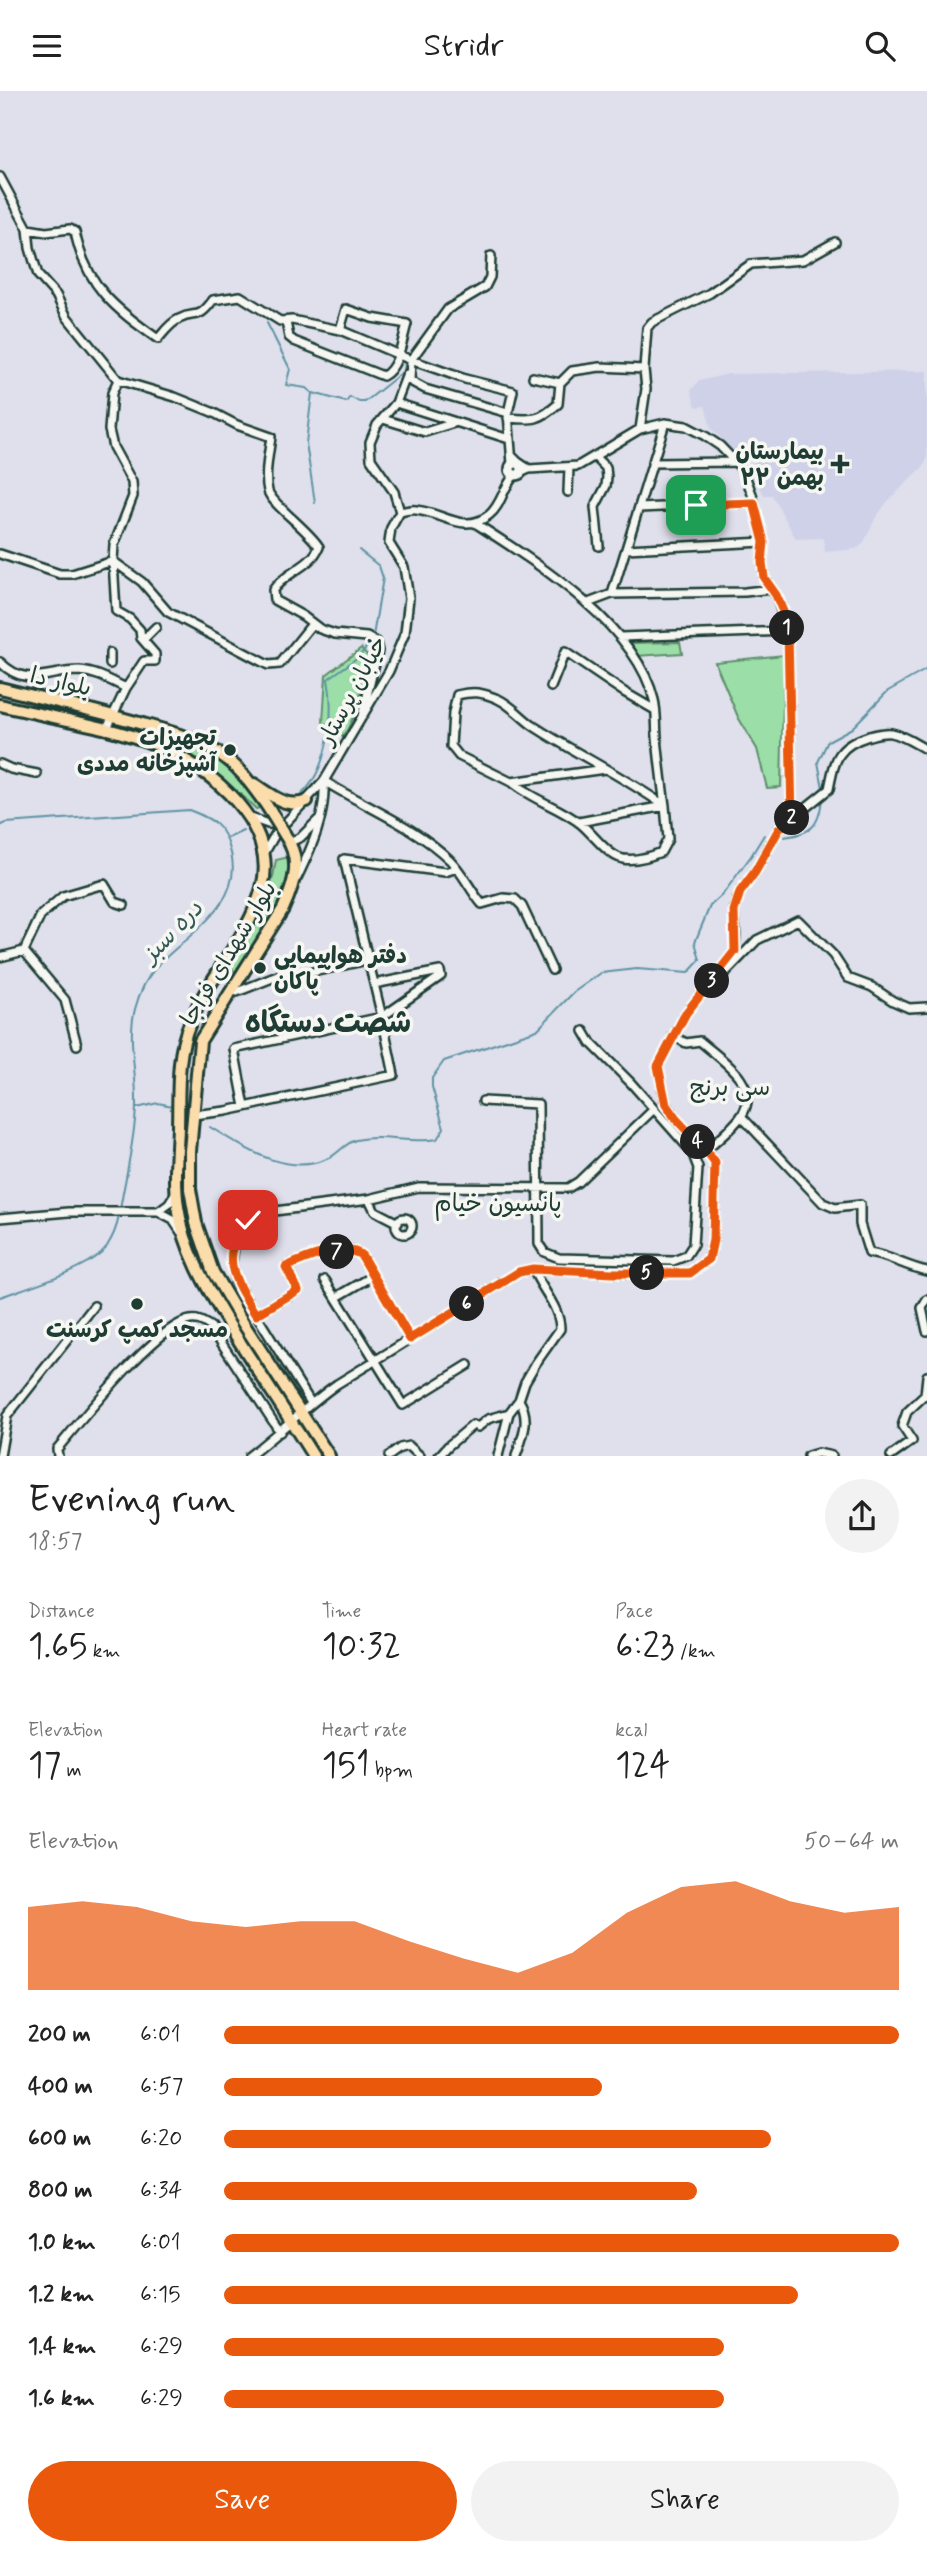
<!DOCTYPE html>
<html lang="en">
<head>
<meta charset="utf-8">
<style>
	body { margin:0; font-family:Mynerve,"Playpen Sans Arabic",sans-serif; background:#f2f2f2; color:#222; height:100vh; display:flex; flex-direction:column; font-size:26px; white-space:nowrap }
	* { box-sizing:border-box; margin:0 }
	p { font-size:23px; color:#767676 }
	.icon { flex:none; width:38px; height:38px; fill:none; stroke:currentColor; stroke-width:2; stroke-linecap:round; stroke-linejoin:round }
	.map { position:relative; height:1365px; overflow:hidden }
	.details { display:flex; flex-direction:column; background:#fff; flex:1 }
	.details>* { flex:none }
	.pin { position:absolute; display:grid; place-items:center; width:60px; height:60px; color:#fff; margin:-30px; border-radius:14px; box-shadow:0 4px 10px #0006 }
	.km { position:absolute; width:35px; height:35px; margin:-18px; border-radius:50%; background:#222; color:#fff; font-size:19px; line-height:35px; text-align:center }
	.round { display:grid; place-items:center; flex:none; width:74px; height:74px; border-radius:37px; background:#f2f2f2 }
	.overview { display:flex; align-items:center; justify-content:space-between; height:119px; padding:0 28px }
	h1 { font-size:38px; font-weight:600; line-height:52px }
	.figures { display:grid; grid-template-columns:repeat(3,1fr); gap:10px; height:119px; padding:7px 28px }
	.figures div { display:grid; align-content:center }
	.figures b { font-size:35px; font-weight:600 }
	.figures small { font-size:19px; font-weight:400 }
	.figures p { font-size:19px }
	.chart { height:196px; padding:14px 28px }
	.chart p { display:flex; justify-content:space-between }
	.chart svg { width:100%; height:126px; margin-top:7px; fill:#ea580c; opacity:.7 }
	.cta { display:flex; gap:14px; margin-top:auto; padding:14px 28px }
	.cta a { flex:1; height:80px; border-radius:42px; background:#ea580c; color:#fff; font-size:28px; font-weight:600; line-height:80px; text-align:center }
	.cta a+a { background:#f2f2f2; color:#222 }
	ul { padding:0 28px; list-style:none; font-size:23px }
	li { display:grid; grid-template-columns:112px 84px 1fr; align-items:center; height:52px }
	li i { height:18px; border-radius:9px; background:#ea580c }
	header { display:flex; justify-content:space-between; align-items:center; height:91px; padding:0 28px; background:#fff; font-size:32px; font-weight:600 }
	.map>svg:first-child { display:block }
	.built { fill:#cfd1e8 }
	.green { fill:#9cdea8; stroke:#5e8e6e; stroke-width:2 }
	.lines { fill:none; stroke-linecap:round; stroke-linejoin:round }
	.stream { stroke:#6093a3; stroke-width:2 }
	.minor-casing { stroke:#1f3d34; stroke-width:12 }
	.tertiary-casing { stroke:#1f3d34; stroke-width:14 }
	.primary-casing { stroke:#1f3d34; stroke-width:16 }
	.minor { stroke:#f6f6f2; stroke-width:7 }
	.tertiary { stroke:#f6f6f2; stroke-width:9 }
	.primary { stroke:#fbddab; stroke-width:10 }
	.primary-bridge-casing { stroke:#1f3d34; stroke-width:16; stroke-linecap:butt }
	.primary-bridge { stroke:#fbddab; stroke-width:10 }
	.route-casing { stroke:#fff; stroke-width:14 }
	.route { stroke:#ea580c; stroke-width:9 }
	.poi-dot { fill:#1f3d34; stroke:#f6f6f2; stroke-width:2.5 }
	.labels { text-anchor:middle; stroke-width:7; stroke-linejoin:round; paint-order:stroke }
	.poi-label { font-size:23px; font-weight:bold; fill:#1f3d34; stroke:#f6f6f2; text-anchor:end }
	.street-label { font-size:23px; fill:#1f3d34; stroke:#f6f6f2 }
	.water-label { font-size:24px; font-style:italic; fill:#355a59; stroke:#f6f6f2 }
	.neighbourhood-label { font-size:24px; fill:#1f3d34; stroke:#f6f6f2 }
	.district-label { font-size:30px; font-weight:bold; fill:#1f3d34; stroke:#f6f6f2 }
</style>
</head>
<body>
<header><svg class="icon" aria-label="menu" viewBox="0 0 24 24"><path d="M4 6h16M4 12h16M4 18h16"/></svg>Stridr<svg class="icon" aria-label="search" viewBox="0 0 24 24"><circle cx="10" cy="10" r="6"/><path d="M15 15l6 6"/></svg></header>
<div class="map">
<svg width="927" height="1365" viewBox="0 0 927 1365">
	<rect width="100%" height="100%" fill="#dfe0ec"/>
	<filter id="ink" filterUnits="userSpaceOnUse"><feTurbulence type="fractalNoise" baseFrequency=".0143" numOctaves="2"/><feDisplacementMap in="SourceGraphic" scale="14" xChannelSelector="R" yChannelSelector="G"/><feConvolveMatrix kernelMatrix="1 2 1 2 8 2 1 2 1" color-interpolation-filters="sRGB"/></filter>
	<g filter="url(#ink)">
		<path class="built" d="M927,280V369L923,376L887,411L875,428L863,453L856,458L825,461L823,447L796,448L772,404H764L752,382L756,376L749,364L741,369L711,337L705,315L696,316L691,299L699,290L728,283Z"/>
		<path class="green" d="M680,551L682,562L636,565L628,552Z
			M361,557L368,565C363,593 359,621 343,646L323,631L326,584Z
			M784,564L781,696L767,697L757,658L738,626L715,571Z
			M119,633C165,642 245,664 259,717L256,718C214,677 175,650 118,636Z
			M289,766C290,810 258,845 235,881L230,876C253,840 270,813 276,769Z"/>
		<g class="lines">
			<path class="stream" d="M267,232L290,278L286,294L306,297L312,302L306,352L315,412
				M313,302L346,311L350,306L359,311H365L404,280L405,270
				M359,459L379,475L383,487L373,545
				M823,697L818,671L828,650L852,637L888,600L927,578
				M297,707C328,684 335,624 328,588C342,577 362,567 370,550
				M0,735L6,732L189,719C214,729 224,733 231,762C244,814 187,843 157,875C146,887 139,903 135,918C127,947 137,982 136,1013C136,1043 125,1088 120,1119
				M784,746C811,743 820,735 822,706
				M228,747L243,740
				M137,1017L158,1012L172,1015
				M210,1036C244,1057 288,1087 329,1067C339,1062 345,1052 356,1049C382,1043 410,1053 437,1048L444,1037L432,996V987L444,970L537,939L574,901L601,882L637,878L688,882L700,869L695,851L710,815L723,803L751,765L764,744
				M0,1206C27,1196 91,1178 107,1155C113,1146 117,1135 119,1125"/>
			<g class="minor-casing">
				<path id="minor" d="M0,86L28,138L30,157L38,184L56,204L67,226L118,289L175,306L212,321L237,334L271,346C269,362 264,384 268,400C272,414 308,438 319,456C311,476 285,481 273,499L274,509L303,525L320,538L335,543L367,546L376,551L378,560L362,625
					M28,138L46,141L70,138L75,141C86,195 115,218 158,248C164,241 170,232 179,228C196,219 197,231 213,209L240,205L280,230L292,229L340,239L411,269L465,288L513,300L508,322L512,373
					M491,165L490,186L485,196L448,218L411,269L410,290L425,298L508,322
					M286,231L289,246L294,250L383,285C399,277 402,249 407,233L372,227L346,218L340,239
					M644,278L647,237L652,231L710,202L751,173L803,169L835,151
					M533,286L560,292L572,280L600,276L644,278L646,298L640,338
					M396,312L509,348
					M508,327C533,329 539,330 558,313L560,292
					M383,328L425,341L454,332
					M512,365L519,372L529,378
					M595,366L606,377L607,386L606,395L595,416L599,455
					M652,372L735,371
					M520,382L529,378L578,375L640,338L665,332L686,335L705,345L720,355L743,379L752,403L764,451L762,471L764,487L776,504L788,540L792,728
					M568,401L569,376
					M639,417L754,412
					M400,421L394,401L371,368L370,351L377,334L396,312L407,283
					M475,432C537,472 636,534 654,609C657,621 656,634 657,646C659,669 662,692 665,715
					M626,458L764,451
					M0,463L60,483H72L113,470L114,454L133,405L132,391L113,356L109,339L112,302L118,289
					M113,470L142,491L168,521L268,574L280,573L312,533
					M113,470L116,520L130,528L140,539L141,547L155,563V570H144L126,597
					M612,503L745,501L772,498
					M588,512L612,503L665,332
					M621,546L788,540
					M143,549L156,536
					M110,562V573
					M0,571C27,598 47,580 79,580C97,581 111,590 126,597L106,639
					M551,596L565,561L624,601L655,619
					M0,673L11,678L37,683
					M605,678L511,691L459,665L451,655L453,622L457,604C474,600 481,601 498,608C511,614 521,626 532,634C576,663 623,685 665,715
					M324,690C365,716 415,735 450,769C463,782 470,799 482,813L503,807L515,808L522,815L552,879
					M511,691C532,709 560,716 581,733C594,744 607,764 623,768C635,770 649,766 661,761L668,748L665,715L579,731
					M251,727L268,733H281
					M290,751L301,746L319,728
					M265,761L276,742L324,690L389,580L405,542L409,507L404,476L389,452L391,437L400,421C405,420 412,418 416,419C442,421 464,444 489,424C502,414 503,395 515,384
					M297,787C312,756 326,725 324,690
					M0,866L24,860
					M715,886L724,883L757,849L798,829L833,864L848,887L872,896L893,910L909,917L927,916
					M231,899L237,901L290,880L299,884L368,869
					M673,945L686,952L700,950C720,968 762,993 742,1024C733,1037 717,1049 706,1060
					M77,954L65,909L24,860L41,824L63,805L104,793L115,811L124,814
					M483,1010L538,1013L539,1153L544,1161L559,1167L673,1170L686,1165L693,1154L698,1077L692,1061L631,992L591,952L584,940
					M245,1016L234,958L382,926L441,885L440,880L374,893
					M193,1024L226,1020L394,984L382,926L344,768L445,781L457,777
					M741,1025L823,1112L835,1117L860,1114V1133L869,1162C890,1165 907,1176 927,1180
					M176,1102L169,1113L158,1121L173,1129L181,1141
					M369,1108L375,1120L398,1132
					M0,1127L69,1121H158
					M396 1135a8 8 0 1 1 16 0a8 8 0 1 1-16 0Z
					M325,1189L403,1314L468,1274
					M337,1206L373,1185
					M927,1209L922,1217L927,1240
					M256,1224L298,1199L286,1176C303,1168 346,1150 362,1165L410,1248
					M311,1312L235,1190L232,1172L236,1143L248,1129L267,1121L369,1108L419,1096L568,1097L578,1091L654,1018
					M0,1365L7,1325L94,1215
					M58,1365L57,1358C82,1328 153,1240 186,1230C197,1227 202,1230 211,1236L280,1341
					M249,1365C279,1342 306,1315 337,1293L519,1181L533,1178L613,1182H690L709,1168L713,1149L715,1072L706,1060L676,1028L666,1014L658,975L686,922L735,860L736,844L734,820L740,801L755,781L779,738L829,698C835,668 837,655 869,645C877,643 883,641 891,642C903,644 916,653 927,659
					M389,1365L400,1357L409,1355L420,1365
					M439,1365L448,1355L473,1334L478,1336L488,1328L509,1322
					M498,1365L509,1322L519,1309
					M516,1365C523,1345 531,1328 519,1309L525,1291L536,1272L560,1238C560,1216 541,1198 533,1178
					M808,1365L818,1362L832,1365
					M891,1365L912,1350L902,1335L907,1321L925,1304L927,1285"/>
			</g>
			<g class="tertiary-casing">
				<path id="tertiary" d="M510 378a6 6 0 1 1 12 0a6 6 0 1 1-12 0Z"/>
			</g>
			<g class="primary-casing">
				<path id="primary" d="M0,597C49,609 98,620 146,634C171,641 198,648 220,663C240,676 253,696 267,715
					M0,614C52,627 109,634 159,655C211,678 279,733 262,797C249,846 209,885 190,932C176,964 179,1002 178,1036C177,1063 174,1089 178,1116C184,1161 210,1202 233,1240C259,1282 287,1323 313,1365
					M254,693C270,703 287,719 307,710
					M285,744C302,769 295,792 283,818L200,950L190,1060V1098L196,1132L213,1181L243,1232L329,1365"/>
			</g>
			<use href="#minor" class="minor"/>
			<use href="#tertiary" class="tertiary"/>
			<use href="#primary" class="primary"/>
			<g class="primary-bridge-casing">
				<path id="primary-bridge" d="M267,715L285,744"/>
			</g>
			<use href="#primary-bridge" class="primary-bridge"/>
		</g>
	</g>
	<g class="lines" filter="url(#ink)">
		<g class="route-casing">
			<path id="route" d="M248,1129C217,1165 235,1190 256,1224L298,1199L286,1176C303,1168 346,1150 362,1165L410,1248L519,1181L533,1178L613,1182H690L709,1168L713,1149L715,1072L706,1060L676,1028L666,1014L658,975L686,922L735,860L734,820L740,801L755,781L779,738L792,728L788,540L784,523L776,504L764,487L762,471L764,451L754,412L696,414"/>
		</g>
		<use href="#route" class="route"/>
	</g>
	<g class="poi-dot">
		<path d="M836.5 362.5h7v7h7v7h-7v7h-7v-7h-7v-7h7z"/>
		<circle cx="230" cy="659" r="7"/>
		<circle cx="260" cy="877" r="7"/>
		<circle cx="137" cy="1213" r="7"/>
	</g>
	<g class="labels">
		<g class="poi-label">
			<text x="824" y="368">بیمارستان<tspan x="824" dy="26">۲۲ بهمن</tspan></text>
			<text x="216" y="654">تجهیزات<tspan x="216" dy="26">آشپزخانه مددی</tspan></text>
			<text x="274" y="872" text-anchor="start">دفتر هواپیمایی<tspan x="274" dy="26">پاکان</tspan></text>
			<text x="137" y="1246" text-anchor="middle">مسجد کمپ کرسنت</text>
		</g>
		<g class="street-label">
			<text transform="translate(61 590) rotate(13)" y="8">بلوار دا</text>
			<text transform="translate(352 599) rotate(-62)" y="8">خیابان پرستار</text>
			<text transform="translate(228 862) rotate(-59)" y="8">بلوار شهدای فراجا</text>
		</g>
		<g class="water-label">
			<text transform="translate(172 840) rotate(-46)" y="8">دره سبز</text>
		</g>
		<g class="neighbourhood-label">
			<text x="730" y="1004">سی برنج</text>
			<text x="498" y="1120">پانسیون خیام</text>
		</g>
		<g class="district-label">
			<text x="328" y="941">شصت دستگاه</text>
		</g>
	</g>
</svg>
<div class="pin" style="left:696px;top:414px;background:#1e9e55"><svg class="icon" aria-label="arrive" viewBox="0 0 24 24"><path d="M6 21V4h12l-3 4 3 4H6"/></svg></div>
<div class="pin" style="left:248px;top:1129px;background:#d93025"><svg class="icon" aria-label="check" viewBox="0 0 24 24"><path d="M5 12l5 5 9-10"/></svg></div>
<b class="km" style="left:787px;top:537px">1</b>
<b class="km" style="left:792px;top:727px">2</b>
<b class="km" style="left:712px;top:890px">3</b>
<b class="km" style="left:698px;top:1051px">4</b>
<b class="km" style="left:647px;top:1182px">5</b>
<b class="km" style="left:467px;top:1213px">6</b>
<b class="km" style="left:337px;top:1161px">7</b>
</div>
<section class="details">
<div class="overview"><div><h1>Evening run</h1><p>18:57</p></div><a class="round"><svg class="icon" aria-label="share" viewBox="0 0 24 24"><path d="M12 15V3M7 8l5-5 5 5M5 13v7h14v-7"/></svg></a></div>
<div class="figures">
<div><p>Distance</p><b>1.65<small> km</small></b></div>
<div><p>Time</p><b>10:32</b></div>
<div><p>Pace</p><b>6:23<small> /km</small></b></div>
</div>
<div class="figures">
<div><p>Elevation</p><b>17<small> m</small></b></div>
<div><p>Heart rate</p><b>151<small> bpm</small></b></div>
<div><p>kcal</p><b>124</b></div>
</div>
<div class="chart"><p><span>Elevation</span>50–64 m</p>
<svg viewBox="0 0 160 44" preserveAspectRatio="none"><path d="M0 44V15L10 13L20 15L30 20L40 22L50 20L60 20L70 27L80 33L90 38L100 31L110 17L120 8L130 6L140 13L150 17L160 15V44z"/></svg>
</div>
<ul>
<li><b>200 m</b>6:01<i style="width:100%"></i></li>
<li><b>400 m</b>6:57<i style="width:56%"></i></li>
<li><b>600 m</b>6:20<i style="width:81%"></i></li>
<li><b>800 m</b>6:34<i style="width:70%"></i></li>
<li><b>1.0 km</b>6:01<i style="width:100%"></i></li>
<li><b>1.2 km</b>6:15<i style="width:85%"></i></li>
<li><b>1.4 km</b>6:29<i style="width:74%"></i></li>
<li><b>1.6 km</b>6:29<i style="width:74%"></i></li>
</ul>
<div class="cta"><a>Save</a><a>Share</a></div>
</section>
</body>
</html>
